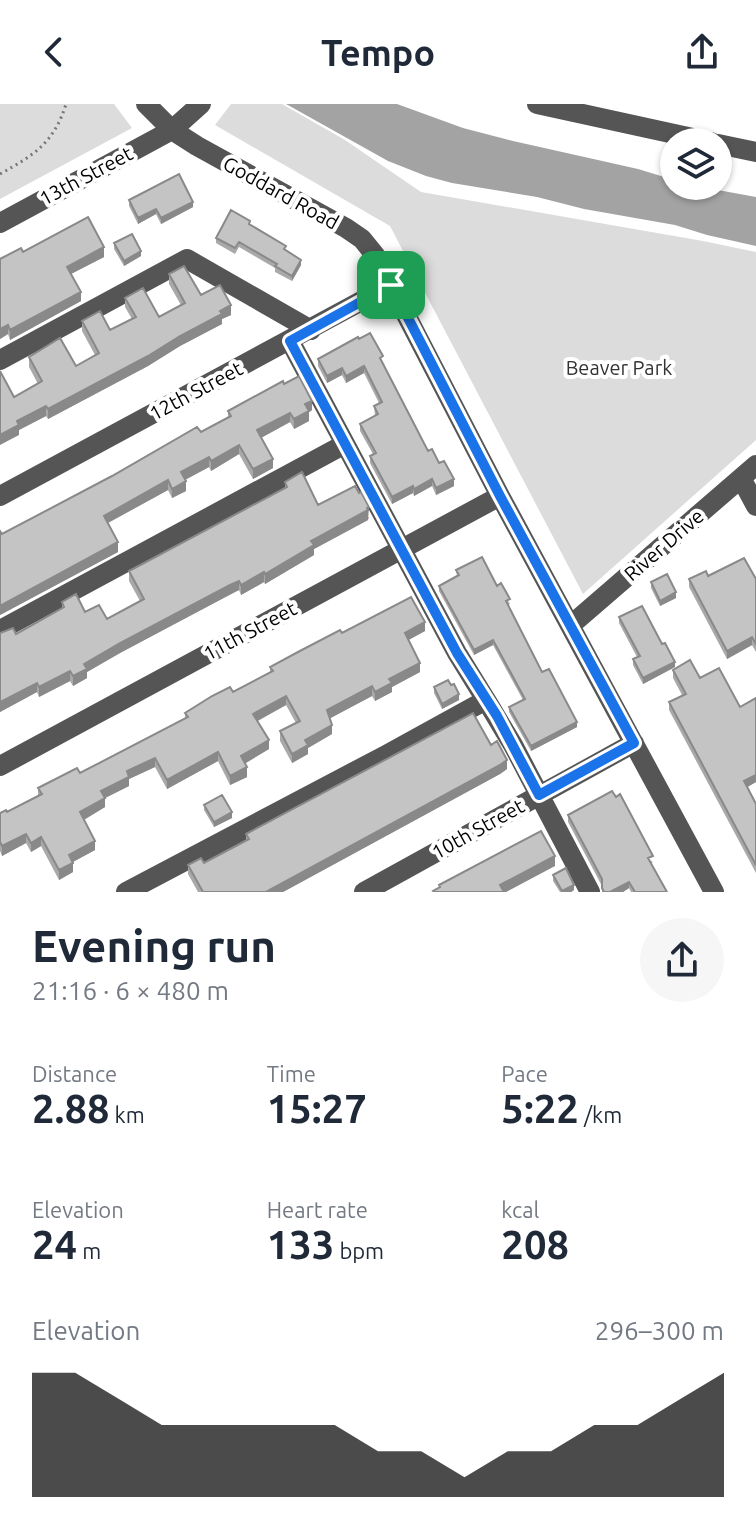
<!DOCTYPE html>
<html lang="en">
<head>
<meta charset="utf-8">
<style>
	body { margin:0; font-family:Ubuntu,sans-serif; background:#f6f6f7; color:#1f2937; height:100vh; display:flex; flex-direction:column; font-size:30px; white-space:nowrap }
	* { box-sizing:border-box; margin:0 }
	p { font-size:26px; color:#747a83 }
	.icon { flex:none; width:44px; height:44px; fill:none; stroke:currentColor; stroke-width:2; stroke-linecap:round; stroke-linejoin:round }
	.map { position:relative; height:788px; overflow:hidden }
	.drawer { display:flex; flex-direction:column; background:#fff; flex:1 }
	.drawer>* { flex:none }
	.buttons { position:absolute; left:660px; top:24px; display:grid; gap:16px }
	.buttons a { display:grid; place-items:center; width:72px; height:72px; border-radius:50%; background:#fff; box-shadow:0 2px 6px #0004; font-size:40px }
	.pin { position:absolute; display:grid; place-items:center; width:68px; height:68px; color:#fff; margin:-34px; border-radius:16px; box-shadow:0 4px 12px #0006 }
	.round { display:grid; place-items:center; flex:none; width:84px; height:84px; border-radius:42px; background:#f6f6f7 }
	.summary { display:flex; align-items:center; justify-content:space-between; height:136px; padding:0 32px }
	h1 { font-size:44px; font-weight:700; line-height:60px }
	.figures { display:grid; grid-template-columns:repeat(3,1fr); gap:12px; height:136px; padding:8px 32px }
	.figures div { display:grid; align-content:center }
	.figures b { font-size:40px; font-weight:700 }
	.figures small { font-size:22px; font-weight:400 }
	.figures p { font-size:22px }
	.chart { height:224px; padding:16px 32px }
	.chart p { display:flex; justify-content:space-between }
	.chart svg { width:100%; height:144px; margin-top:8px; fill:#000; opacity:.7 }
	header { display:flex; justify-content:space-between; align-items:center; height:104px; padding:0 32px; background:#fff; font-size:36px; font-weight:700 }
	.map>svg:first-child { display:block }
	.green { fill:#dcdcdc }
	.water { fill:#a3a3a3 }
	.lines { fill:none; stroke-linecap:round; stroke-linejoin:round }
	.path { stroke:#777; stroke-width:3; stroke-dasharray:2 4; stroke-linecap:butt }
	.minor { stroke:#555; stroke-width:20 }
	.wall { fill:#a9a9a9 }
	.shaded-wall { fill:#898989 }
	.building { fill:#c4c4c4; stroke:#898989; stroke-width:2 }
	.route-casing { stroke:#fff; stroke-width:16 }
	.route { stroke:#1a73e8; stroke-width:10 }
	.labels { text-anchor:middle; stroke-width:8; stroke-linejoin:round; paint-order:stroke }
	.street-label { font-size:20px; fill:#000; stroke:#fff }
	.park-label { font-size:20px; fill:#333; stroke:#fff }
</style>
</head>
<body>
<header><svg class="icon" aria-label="back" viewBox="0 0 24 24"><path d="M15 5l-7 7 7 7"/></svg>Tempo<svg class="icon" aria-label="share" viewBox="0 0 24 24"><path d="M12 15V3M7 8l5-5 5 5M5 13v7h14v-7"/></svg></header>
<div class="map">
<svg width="756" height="788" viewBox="0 0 756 788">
	<rect width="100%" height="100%" fill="#fff"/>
	<path class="green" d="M0,0H114L132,24L0,95Z
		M231,0H282L345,36L421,88L703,137L756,148V336L583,490L390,122L215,21Z"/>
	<path class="water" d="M286,0H397L463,24L513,37L638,65L674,76V82H696L756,93V142L707,131L675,121L584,105L537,93L452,79L426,72L388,57Z"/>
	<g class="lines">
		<path class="path" d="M0,70C34,51 54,39 66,0"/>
		<path class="minor" d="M146,0L172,26L197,42L346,124L362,135L375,151L500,392L714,788
			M537,0L711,38
			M718,40L756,48
			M0,119L172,26L201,0
			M290,237L457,549L486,596
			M0,256L187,155L311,226
			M741,374L756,402
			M0,392L391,181
			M571,521L756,361
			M0,526L345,340
			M0,662L500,392
			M126,788L386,651L486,596L513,641L590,788
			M364,788L634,639"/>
	</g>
	<path class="wall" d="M129,96L193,103L161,120L156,110L138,120L129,102Z
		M250,121L286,147L301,161L292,177L275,168V164L239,143L235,150L216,139V134Z
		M114,139L141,152L124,162L114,145Z
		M23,148L104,153L71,170L81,197L10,236L8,230L0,235V155Z
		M169,170L231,211L222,215V220L180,242L148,262L48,315L46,312L19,326V331L14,293L38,280L29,263V253L76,262L95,251L82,227V217L110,226L132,215L125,203V194L159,213L181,201L169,180Z
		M318,255L383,259L428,347L439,359L454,382L436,391L432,382L414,392L413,389L392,400L370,359V352L373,350L360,327V320L375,312L374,302L379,299L364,269L346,279L342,271L327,279L318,262Z
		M284,280L312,306L309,308V317L294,325L290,318L261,334L273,364L253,375L239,350L211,367L209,363L185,376L186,387L172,394L168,386L108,419L118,448L0,511V427L2,430L201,328L228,314V307Z
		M285,378L318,401L369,413L368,416L314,445V451L265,480L264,478L241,491L239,486L230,490L120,549L87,568V574L73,582L70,577L39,593L37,588L0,608V529L16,530L62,505V498L85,508L107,515L140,497L129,477V467L285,384Z
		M456,466L497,482L510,500L508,501L542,568L577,623L531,647L509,608V603L523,596L493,541L474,551L439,487V482L457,472Z
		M708,472L756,475V548L752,541L727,555L689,483V475Z
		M651,478L676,494L660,502L651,484Z
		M619,513L675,563L643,580L633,561V555L637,553L619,519Z
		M425,527L408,536L420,568L392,583V588L375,597L372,592L330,614L332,630L308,644V650L292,659L280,637V627L296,619L286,601L258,617L269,645L245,659L247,673L230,681L218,657L167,685L155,663L129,675V682L105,694V703L84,716L95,746L73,758V768L59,776L41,742L31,748L26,739L2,752L0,747V709L7,708L38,692V684L80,669L185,614V609L233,588L270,569V563L342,529Z
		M673,566L700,574L740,603L756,594V678L747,683L756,700V769L669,606V598L682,591L673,574Z
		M434,583L459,596L442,605L434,589Z
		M491,641L507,665L500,670L283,788H198L188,770V761L204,759L246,737V730Z
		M204,701L232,714L214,723L204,706Z
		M568,711L653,758L651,759L667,788H631L629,784L623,788H602V782L568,718Z
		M553,771L574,786L571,788H560L553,777Z"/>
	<path class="shaded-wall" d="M193,98V103L161,120V114Z
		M156,105V110L138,120V114Z
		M104,143V153L67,172V163Z
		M141,147V152L124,162V157Z
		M301,156V161L292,177V172Z
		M81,188V197L10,236V226Z
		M231,201V211L222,215V220L180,242L148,262L48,315V305Z
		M8,221V230L0,235V225Z
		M364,262V269L346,279V272Z
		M342,264V271L327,279V272Z
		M312,297V306L309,308V317L294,325V315L305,300Z
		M46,302V312L19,326V331L0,341V331L17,317Z
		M290,309V318L257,336V326Z
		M239,341V350L211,367V357Z
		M209,353V363L181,378V368Z
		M273,355V364L253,375V365Z
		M432,375V382L414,392V385Z
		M454,375V382L436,391V384Z
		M168,376V386L104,421V412Z
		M186,377V387L172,394V385Z
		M413,382V389L392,400V393Z
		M369,403L368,416L314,445V451L265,480V470L311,437Z
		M118,438V448L0,511V502Z
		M264,468V478L241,491V481Z
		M239,477V486L120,549L87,568V574L73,582V572L84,560L120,539Z
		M676,488V494L660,502V497Z
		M425,518V527L405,538V529Z
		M752,533V541L727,555V547Z
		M493,536V541L474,551V546Z
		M675,558V563L643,580V574Z
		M420,559V568L392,583V588L375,597V588L389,575Z
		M70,567V577L39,593V583Z
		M37,579V588L0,608V598Z
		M372,582V592L327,616V606Z
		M459,590V596L442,605V600Z
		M286,592V601L253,619V610Z
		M577,618V623L531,647V642Z
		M332,621V630L308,644V650L292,659V650L305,636Z
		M269,636V645L241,662V652Z
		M218,648V657L167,685V676Z
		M155,654V663L129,675V682L101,696V687L127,667Z
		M507,656V665L500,670L283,788H266Z
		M247,663V673L230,681V672Z
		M756,671V678L744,685V677Z
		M105,694V703L80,718V708Z
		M232,708V714L214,723V718Z
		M26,730V739L2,752V742Z
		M41,733V742L31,748V739Z
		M95,737V746L69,760V751Z
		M555,752V762L506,788H500V781Z
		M73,759V768L59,776V766Z
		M629,778V784L623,788H610Z
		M574,781V786L571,788H562Z"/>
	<path class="building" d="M179,70L193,98L161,114L156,105L138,114L129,96Z
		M231,106L250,117L249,120L286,142L284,145L301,156L292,172L275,162L277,160L239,138L235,144L216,134Z
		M88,113L104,143L67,163L81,188L10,226L8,221L0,225V155L21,144L23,148Z
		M132,130L141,147L124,157L114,139Z
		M184,162L201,191L220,181L231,201L220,207L222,210L180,232L148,252L48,305L46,302L17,317L19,321L0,331V267L14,293L42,277L29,253L60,234L76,262L99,249L82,217L100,207L110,226L136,213L125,194L143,184L159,213L185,199L169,170Z
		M370,229L383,252L380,254L428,347L432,345L439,359L444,357L454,375L436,384L432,375L414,385L413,382L392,393L370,352L376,349L360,320L378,310L374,302L382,298L364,262L346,272L342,264L327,272L318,255L358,233L359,235Z
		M299,272L312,297L305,300L309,307L294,315L290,309L257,326L273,355L253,365L239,341L211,357L209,353L181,368L186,377L172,385L168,376L104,412L118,438L0,502V427L2,430L112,372L197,323L201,328L231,312L228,307L283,277L284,280Z
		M302,368L318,401L355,382L359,389L361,388L369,403L367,404L368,406L311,437L314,441L265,470L264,468L241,481L239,477L230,481L120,539L84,560L87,565L73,572L70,567L39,583L37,579L0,598V529L13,524L16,530L64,503L62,498L76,490L85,508L99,501L107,515L144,495L129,467L287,383L285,378Z
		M482,453L497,482L501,479L510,495L506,497L542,568L549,565L577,618L531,642L509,603L525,595L493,536L474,546L439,482L459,471L456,466Z
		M744,454L756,475V540L752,533L727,547L689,475L706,467L708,472Z
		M667,470L676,488L660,497L651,478Z
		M411,493L425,518L405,529L420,559L389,575L392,579L375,588L372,582L327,606L332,621L305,636L308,641L292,650L280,627L300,617L286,592L253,610L269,636L241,652L247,663L230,672L218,648L167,676L155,654L127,667L129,673L101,687L105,694L80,708L95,737L69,751L73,759L59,766L41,733L31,739L26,730L2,742L0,738V709L6,706L7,708L42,690L38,684L77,664L80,669L188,613L185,609L212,592L230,583L233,588L273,567L270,563L298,548L340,526L342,529Z
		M642,502L662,540L665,539L675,558L643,574L633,555L640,552L619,513Z
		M690,556L700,574L719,564L740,603L756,594V671L744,677L756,700V761L669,598L686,590L673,566Z
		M448,576L451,581L454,580L459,590L442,600L434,583Z
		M473,609L491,641L497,637L507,656L500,661L266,788H203L188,761L201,754L204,759L249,735L246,730Z
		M612,687L616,693L620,690L653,752L648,754L667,788H635L629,778L610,788H604L602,784V775L568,711Z
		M222,691L232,708L214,718L204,701Z
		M541,727L555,752L500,781L504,788H434L433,787L440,783L439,781Z
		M566,764L574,781L562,787L553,771Z"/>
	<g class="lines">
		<g class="route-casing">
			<path id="route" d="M391,181L500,392L634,639L539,691L497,612L457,549L290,237Z"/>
		</g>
		<use href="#route" class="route"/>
	</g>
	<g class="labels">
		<g class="street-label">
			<text transform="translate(86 72) rotate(-28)" y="7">13th Street</text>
			<text transform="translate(281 89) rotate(29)" y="7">Goddard Road</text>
			<text transform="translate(196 287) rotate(-28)" y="7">12th Street</text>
			<text transform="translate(664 441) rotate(-41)" y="7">River Drive</text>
			<text transform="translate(250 527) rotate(-28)" y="7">11th Street</text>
			<text transform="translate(478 725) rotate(-29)" y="7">10th Street</text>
		</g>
		<g class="park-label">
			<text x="619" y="271">Beaver Park</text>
		</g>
	</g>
</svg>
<div class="buttons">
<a><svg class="icon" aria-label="layers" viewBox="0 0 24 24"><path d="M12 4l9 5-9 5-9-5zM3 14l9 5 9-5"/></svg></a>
</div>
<div class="pin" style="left:391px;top:181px;background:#1e9e55"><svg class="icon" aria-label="arrive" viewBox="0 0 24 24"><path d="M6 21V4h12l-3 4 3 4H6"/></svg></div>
</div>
<section class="drawer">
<div class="summary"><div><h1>Evening run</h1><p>21:16 · 6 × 480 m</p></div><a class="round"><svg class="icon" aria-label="share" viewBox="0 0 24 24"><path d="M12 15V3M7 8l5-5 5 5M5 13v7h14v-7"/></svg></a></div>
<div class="figures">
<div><p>Distance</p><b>2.88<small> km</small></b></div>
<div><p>Time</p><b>15:27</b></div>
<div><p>Pace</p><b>5:22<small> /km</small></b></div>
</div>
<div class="figures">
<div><p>Elevation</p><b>24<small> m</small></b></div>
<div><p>Heart rate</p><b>133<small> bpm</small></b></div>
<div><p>kcal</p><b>208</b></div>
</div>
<div class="chart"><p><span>Elevation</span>296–300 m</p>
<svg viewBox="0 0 160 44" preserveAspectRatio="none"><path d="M0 44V6L10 6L20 14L30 22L40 22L50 22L60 22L70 22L80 30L90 30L100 38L110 30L120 30L130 22L140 22L150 14L160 6V44z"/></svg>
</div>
</section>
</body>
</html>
